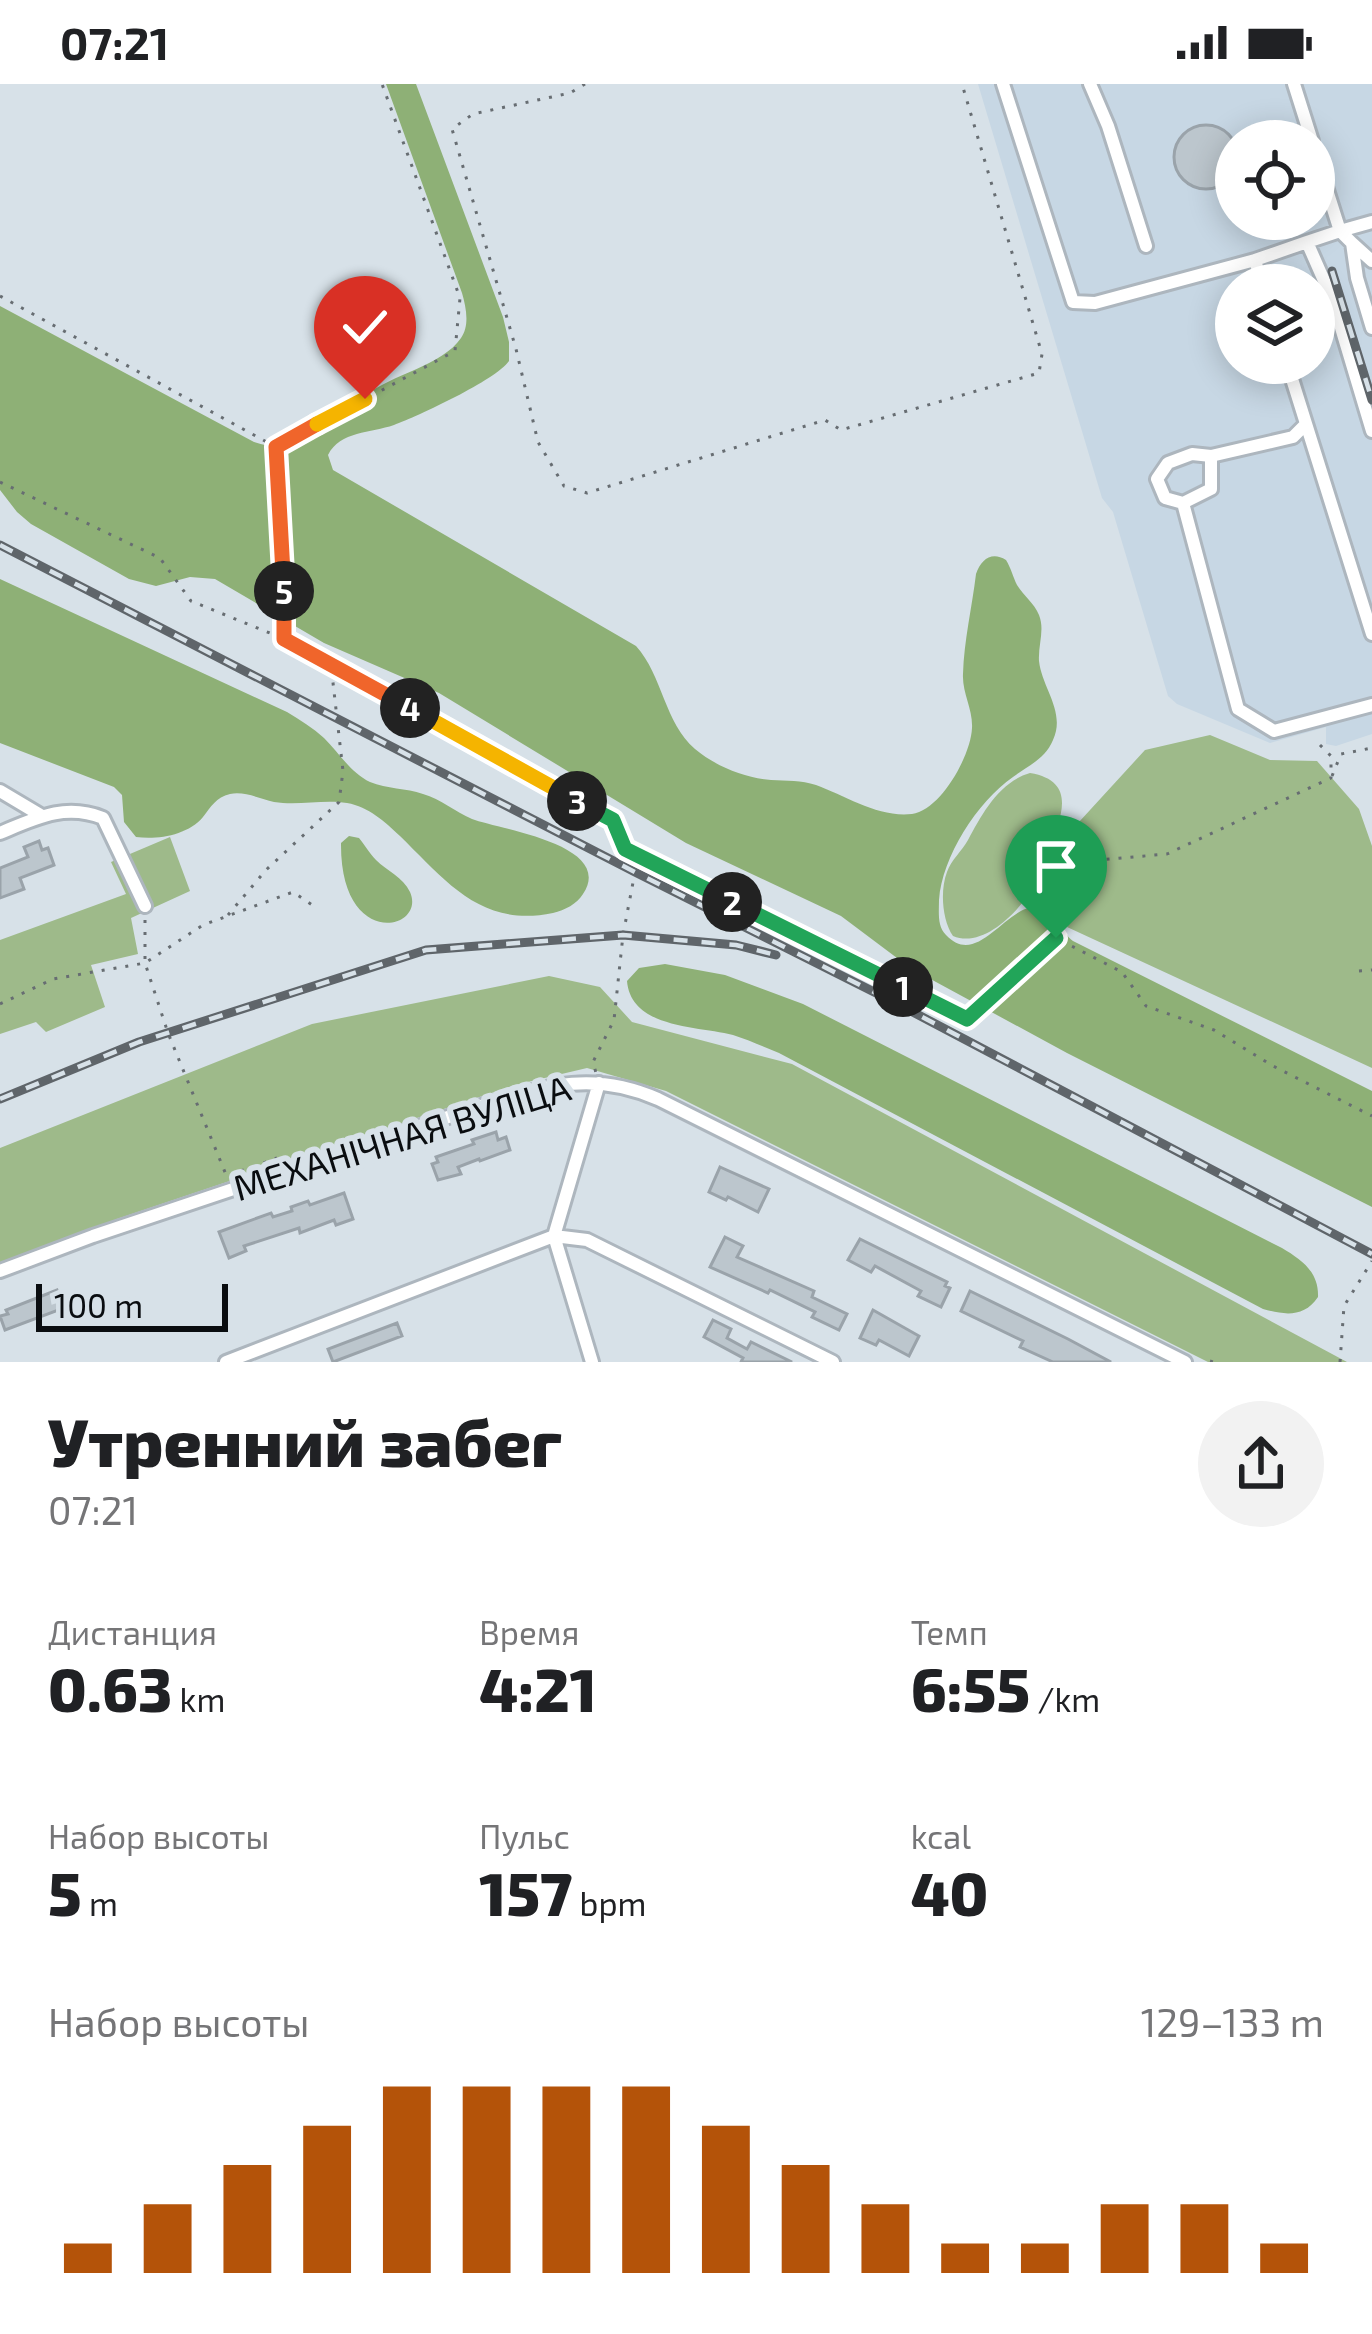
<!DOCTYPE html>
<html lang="ru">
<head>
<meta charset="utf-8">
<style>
	body { margin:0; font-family:"Exo 2",sans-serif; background:#f2f2f2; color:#202124; height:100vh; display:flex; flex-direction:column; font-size:45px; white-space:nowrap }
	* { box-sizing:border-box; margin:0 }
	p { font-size:39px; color:#757577 }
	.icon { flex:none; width:66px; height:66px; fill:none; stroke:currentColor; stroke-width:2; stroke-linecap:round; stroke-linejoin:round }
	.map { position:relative; height:1278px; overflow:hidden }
	.details { display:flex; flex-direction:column; background:#fff; flex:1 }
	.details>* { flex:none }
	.buttons { position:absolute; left:1215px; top:36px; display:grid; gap:24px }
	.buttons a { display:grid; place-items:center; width:120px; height:120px; border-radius:50%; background:#fff; box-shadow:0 6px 30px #0003; font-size:60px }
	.scale { position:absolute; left:36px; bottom:30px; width:192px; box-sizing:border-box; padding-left:12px; border:6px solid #0a0d10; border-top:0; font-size:33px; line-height:42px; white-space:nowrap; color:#0a0d10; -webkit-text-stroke:9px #d7e1e8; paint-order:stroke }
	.pin { position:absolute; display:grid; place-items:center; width:102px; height:102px; color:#fff; margin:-123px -51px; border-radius:50% 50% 50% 0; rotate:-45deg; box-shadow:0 0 12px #0007 }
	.pin .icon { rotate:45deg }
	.km { position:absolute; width:60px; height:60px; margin:-30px; border-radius:50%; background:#222; color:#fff; font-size:33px; line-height:60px; text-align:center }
	.round { display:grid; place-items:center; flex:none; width:126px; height:126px; border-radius:63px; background:#f2f2f2 }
	.summary { display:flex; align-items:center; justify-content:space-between; height:204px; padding:0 48px }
	h1 { font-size:66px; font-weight:800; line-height:90px }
	.stats { display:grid; grid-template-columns:repeat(3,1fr); gap:18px; height:204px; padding:12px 48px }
	.stats div { display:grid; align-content:center }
	.stats b { font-size:60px; font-weight:800 }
	.stats small { font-size:33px; font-weight:400 }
	.stats p { font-size:33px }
	.chart { height:336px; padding:24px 48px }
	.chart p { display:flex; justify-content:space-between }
	.chart svg { width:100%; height:216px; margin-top:12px; stroke:#b45309; stroke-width:6 }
	.status { display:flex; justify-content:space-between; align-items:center; height:84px; padding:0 60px; background:#fff; direction:ltr }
	.status svg { height:33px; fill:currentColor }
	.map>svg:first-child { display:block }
	.built { fill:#c7d7e4; fill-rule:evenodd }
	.green { fill:#9eba8a }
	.forest { fill:#8eb076 }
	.building { fill:#bcc6cd; stroke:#9aa3aa; stroke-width:3 }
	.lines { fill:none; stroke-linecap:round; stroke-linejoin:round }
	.minor-casing { stroke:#adb6be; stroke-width:18 }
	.path { stroke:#676d72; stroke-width:3; stroke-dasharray:3 9; stroke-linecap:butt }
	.minor { stroke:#fff; stroke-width:12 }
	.rail-casing { stroke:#5f656a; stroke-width:9 }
	.rail { stroke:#d7e1e8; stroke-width:4.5; stroke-dasharray:14; stroke-linecap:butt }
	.split-1-casing { stroke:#fff; stroke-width:24 }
	.split-2-casing { stroke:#fff; stroke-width:24 }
	.split-3-casing { stroke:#fff; stroke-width:24 }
	.split-4-casing { stroke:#fff; stroke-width:24 }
	.split-5-casing { stroke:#fff; stroke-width:24 }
	.split-6-casing { stroke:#fff; stroke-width:24 }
	.split-7-casing { stroke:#fff; stroke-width:24 }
	.split-1 { stroke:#22a559; stroke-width:15 }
	.split-2 { stroke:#22a559; stroke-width:15 }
	.split-3 { stroke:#22a559; stroke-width:15 }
	.split-4 { stroke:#f5b400; stroke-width:15 }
	.split-5 { stroke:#f0652b; stroke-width:15 }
	.split-6 { stroke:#f0652b; stroke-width:15 }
	.split-7 { stroke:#f5b400; stroke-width:15 }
	.labels { text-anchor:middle; stroke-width:12; stroke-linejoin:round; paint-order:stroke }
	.street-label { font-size:36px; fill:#0a0d10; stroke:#d7e1e8 }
</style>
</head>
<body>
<div class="status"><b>07:21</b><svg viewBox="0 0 49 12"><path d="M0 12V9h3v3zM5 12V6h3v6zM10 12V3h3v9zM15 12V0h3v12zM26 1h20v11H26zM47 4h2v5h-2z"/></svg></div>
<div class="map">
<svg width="1372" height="1278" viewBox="0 0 1372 1278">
	<rect width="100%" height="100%" fill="#d7e1e8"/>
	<path class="built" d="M978,0H1372V650L1336,662L1326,660V643L1270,659L1177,620L1168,612L1113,428L1102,414ZM1236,57H1314V135H1236ZM1236,201H1314V279H1236Z"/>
	<path class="green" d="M1210,651L1270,676L1317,677L1359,725L1372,762V984L1067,843L1105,783L1068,750L1145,666Z
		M1030,689C1078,697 1061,734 1049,764C1044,776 1041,789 1035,800C1021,826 984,865 953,852C942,836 940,806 947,788C951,776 962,767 968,756C982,730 999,698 1030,689Z
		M170,753L190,807L131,834L138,870L91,881L105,923L46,948L36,938L0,950V856L126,810L111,778Z
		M549,892L600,903L632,938L792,980L1347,1278H1208L666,1007L587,984L515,1001L117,1135L0,1179V1064L312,940Z"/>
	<path class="forest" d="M386,0H416L503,233L509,258V277C496,296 418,332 394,341C371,349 340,347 328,371L333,386L636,562C663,592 664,638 695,665C715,682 745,694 771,696C787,697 801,696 816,701C846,712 879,734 912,730C941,726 971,671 972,644C973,625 962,609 963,590C964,557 972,523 976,490C981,475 992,467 1006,476C1011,484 1013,493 1017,501C1024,512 1034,519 1039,531C1045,546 1038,561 1039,577C1042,604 1066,628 1053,656C1045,675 1029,681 1013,693C977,718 942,773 939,816C939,828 937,842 946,851C980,887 1009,813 1043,824C1057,828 1061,848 1073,857L1372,1007V1123L1067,969L936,898L909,883L841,832L686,759L439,609L324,559L215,495L190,493L156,502L129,495L31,440L17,428L0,406V222L254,358C269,363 283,365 299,360C331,350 342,330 366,311C391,291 443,281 461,254C470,241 466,223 462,209Z
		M0,495L287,628C300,636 313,644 324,654C339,669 351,689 370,698C387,705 406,704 423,710C441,715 455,728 472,735C497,745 616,760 583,810C577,820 565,826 553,829C481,844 446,797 400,752C384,737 369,723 347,719C323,715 299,722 274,718C260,715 245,707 230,710C216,713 211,723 203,733C188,751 158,756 136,753L124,738L122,711L114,703L0,659Z
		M349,752L359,754C365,761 369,769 376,776C387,787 403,793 410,808C427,846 340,867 341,759Z
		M665,880L725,891L803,920L1282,1164C1302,1176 1319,1188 1318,1213C1304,1234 1284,1231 1263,1225L779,969C764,963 749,956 733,951C699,942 631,945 627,897L639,884Z"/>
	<path class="building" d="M1174 73a32 32 0 1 1 64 0a32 32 0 1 1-64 0Z
		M39,757L42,766L48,764L54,781L20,794L24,805L0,814V784L28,773L24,763Z
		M496,1048L498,1056L506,1053L510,1066L480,1077L479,1075L458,1083L461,1090L438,1096L432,1080L438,1078L436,1073L474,1060L472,1056Z
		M720,1083L769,1105L758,1128L728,1113L726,1116L709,1108Z
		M344,1109L353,1135L336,1141L334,1136L300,1149L299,1144L244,1162L246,1167L229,1174L219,1148L271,1129L273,1133L292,1127L291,1123L308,1117L310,1121Z
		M725,1153L743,1162L737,1173L814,1207L812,1213L847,1230L839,1246L812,1233L815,1228L770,1206L768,1209L710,1183Z
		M860,1155L947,1198L945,1202L950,1204L941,1223L918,1212L921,1207L875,1182L871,1188L848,1176Z
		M57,1206L64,1224L5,1246L0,1232L8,1230L6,1226Z
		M970,1207L1068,1255L1111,1278H1053L1020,1263L1023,1257L961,1227Z
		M873,1226L919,1252L909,1272L879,1256L876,1261L860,1254Z
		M713,1236L731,1245L727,1254L747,1265L751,1258L792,1278H741L743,1274L704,1253Z
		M397,1239L402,1252L333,1278L328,1265Z"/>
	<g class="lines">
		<g class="minor-casing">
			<path id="minor" d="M1003,0L1073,218L1095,219L1255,176
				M1090,0L1108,42L1146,162
				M1294,0L1312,57
				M1372,138L1340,147L1352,159L1357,194L1372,244
				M1307,158L1340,147L1314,65
				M1352,159L1372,177
				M1262,201L1255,176L1307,158L1333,217L1372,347
				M1287,279L1372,550
				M1306,340L1293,353L1211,372L1192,370L1168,379L1157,395L1165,414L1183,419L1238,625L1274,647L1372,621
				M1183,419L1211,405V372
				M0,707L42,732
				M0,749C36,734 65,719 103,734L145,822
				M0,1187L93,1152L481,1022C546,1002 592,986 658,1015L1185,1278
				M226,1278L554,1152L587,1156L833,1278
				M592,1278L554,1152L599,999"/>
		</g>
		<path class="path" d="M585,0L570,9L473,30L452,45L516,265L538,358L564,402L587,409L825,336L841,346L1039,289L1042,270L962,0
			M0,212L274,362
			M276,363L284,480V555L613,736L635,788L623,851L614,936L593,978L596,989
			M276,363L455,267L460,214L382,0
			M0,398L160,474L191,517L282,554
			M1320,661L1331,672V694L1167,770L1098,776L1058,835L1056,854L1122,888L1146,922L1214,946L1273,982L1372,1032
			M1332,692L1341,670L1372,664
			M627,766L967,935L1056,854
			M228,831L266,786L339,718L343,687L331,581
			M145,836V879L168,949L227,1093
			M1359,887L1372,886
			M0,920L53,895L145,879L203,841L293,808L315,823
			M241,1087L277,1074
			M1210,1277L1213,1278
			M1340,1278L1344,1222L1372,1177"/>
		<use href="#minor" class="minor"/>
		<g class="rail-casing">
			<path id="rail" d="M1332,187L1372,316
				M0,461L635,788L890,916L1372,1170
				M0,1015L139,958L426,866L623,851L736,861L776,871"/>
		</g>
		<use href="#rail" class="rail"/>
	</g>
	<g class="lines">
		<g class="split-1-casing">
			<path id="split-1" d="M903,903L967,935L1056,854"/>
		</g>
		<g class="split-2-casing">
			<path id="split-2" d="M732,818L903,903"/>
		</g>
		<g class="split-3-casing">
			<path id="split-3" d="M577,717L613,736L625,765L732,818"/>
		</g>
		<g class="split-4-casing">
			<path id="split-4" d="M410,624L577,717"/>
		</g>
		<g class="split-5-casing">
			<path id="split-5" d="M284,507V555L410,624"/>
		</g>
		<g class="split-6-casing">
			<path id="split-6" d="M284,507L276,363L317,340"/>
		</g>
		<g class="split-7-casing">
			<path id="split-7" d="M317,340L365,315"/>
		</g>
		<use href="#split-1" class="split-1"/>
		<use href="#split-2" class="split-2"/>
		<use href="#split-3" class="split-3"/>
		<use href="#split-4" class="split-4"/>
		<use href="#split-5" class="split-5"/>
		<use href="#split-6" class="split-6"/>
		<use href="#split-7" class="split-7"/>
	</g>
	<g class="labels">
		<g class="street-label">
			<text transform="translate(402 1054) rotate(-17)" y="13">МЕХАНІЧНАЯ ВУЛІЦА</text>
		</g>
	</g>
</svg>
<div class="buttons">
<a><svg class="icon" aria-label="locate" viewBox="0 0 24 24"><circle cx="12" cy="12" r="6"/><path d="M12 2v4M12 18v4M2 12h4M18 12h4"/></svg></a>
<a><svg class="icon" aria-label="layers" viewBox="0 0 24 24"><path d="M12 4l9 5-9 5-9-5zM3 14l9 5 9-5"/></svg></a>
</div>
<div class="scale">100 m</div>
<div class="pin" style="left:1056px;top:854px;background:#1e9e55"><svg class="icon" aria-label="arrive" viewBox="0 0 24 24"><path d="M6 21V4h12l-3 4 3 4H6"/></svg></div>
<div class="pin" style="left:365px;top:315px;background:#d93025"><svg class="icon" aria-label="check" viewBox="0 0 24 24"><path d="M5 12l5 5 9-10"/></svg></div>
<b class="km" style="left:903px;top:903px">1</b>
<b class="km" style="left:732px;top:818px">2</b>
<b class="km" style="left:577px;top:717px">3</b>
<b class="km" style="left:410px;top:624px">4</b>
<b class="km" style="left:284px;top:507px">5</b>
</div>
<section class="details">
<div class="summary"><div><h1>Утренний забег</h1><p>07:21</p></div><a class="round"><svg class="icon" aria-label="share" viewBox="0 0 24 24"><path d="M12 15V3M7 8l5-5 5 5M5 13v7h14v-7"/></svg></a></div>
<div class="stats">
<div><p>Дистанция</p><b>0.63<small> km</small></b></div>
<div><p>Время</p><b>4:21</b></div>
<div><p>Темп</p><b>6:55<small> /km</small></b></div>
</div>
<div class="stats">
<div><p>Набор высоты</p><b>5<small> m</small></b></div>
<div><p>Пульс</p><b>157<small> bpm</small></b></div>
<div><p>kcal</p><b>40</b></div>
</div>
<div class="chart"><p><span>Набор высоты</span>129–133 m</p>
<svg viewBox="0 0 160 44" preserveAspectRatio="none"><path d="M5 44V38M15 44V30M25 44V22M35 44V14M45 44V6M55 44V6M65 44V6M75 44V6M85 44V14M95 44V22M105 44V30M115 44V38M125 44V38M135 44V30M145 44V30M155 44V38"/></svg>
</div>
</section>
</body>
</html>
